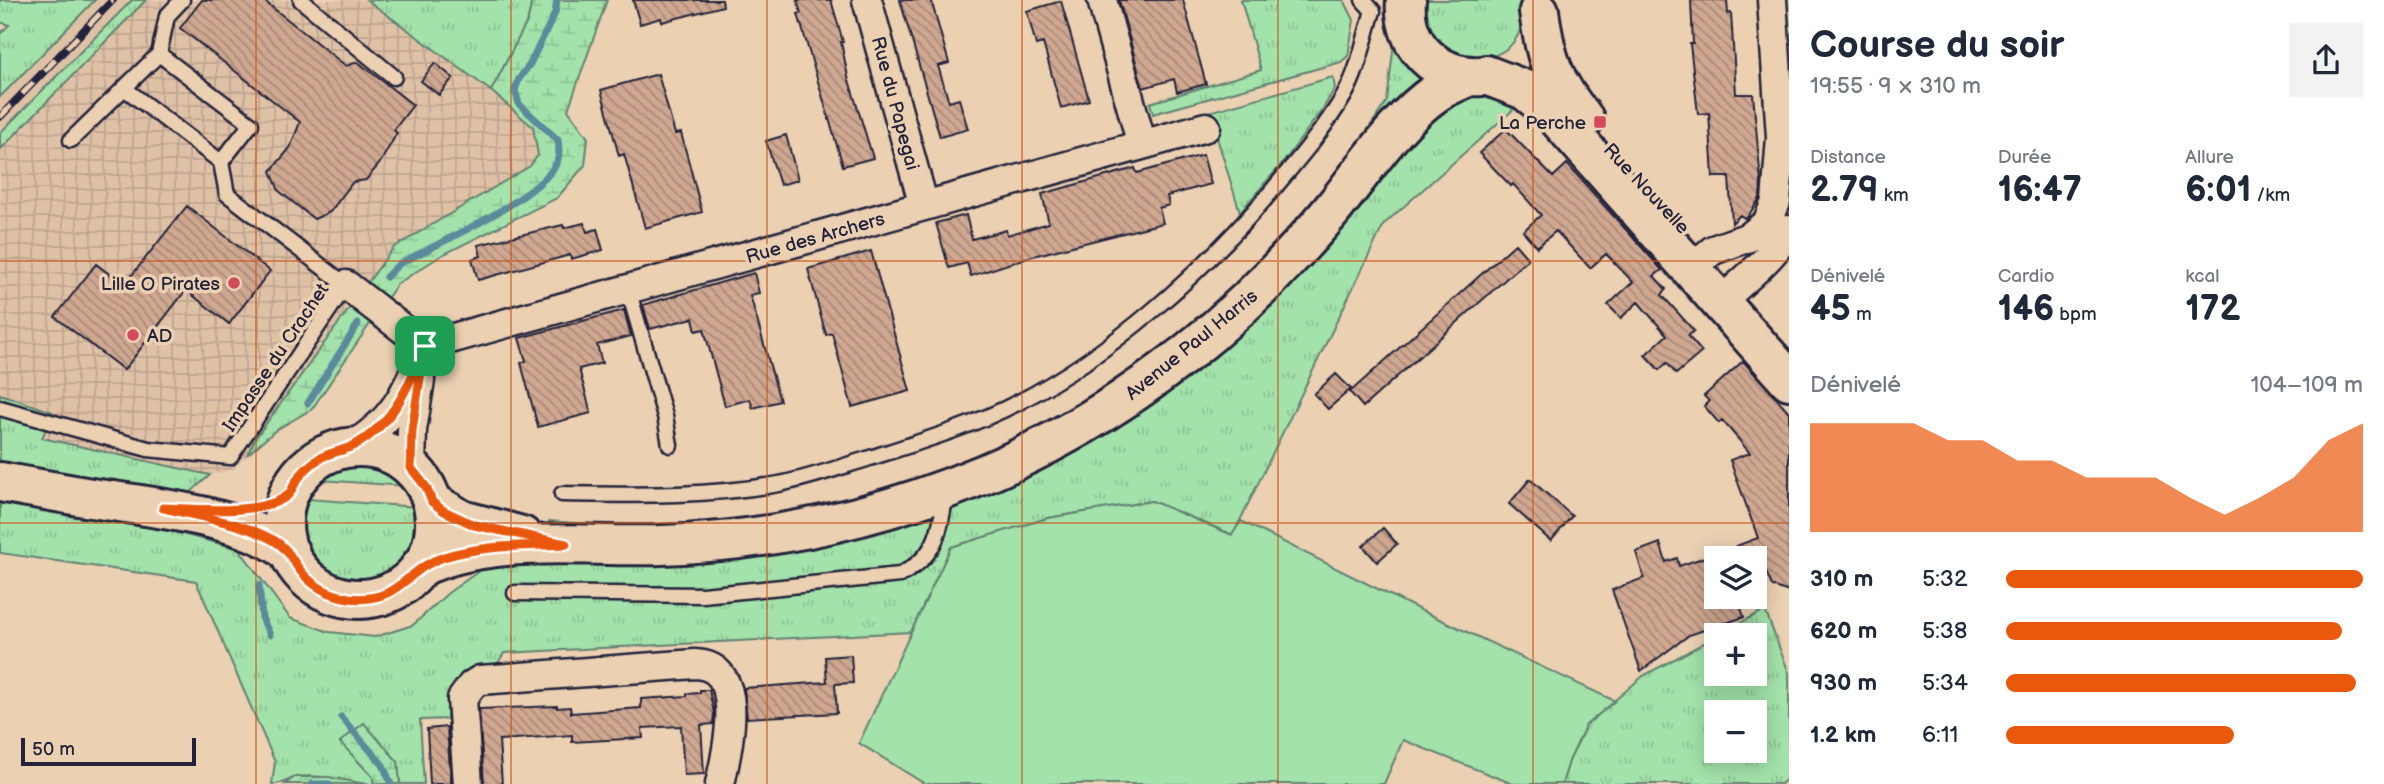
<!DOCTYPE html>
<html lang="fr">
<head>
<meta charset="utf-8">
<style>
	body { margin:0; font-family:"Balsamiq Sans",sans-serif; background:#f2f2f3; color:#1f2937; height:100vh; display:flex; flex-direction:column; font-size:26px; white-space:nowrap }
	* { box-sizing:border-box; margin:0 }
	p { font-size:23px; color:#747a83 }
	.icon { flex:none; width:38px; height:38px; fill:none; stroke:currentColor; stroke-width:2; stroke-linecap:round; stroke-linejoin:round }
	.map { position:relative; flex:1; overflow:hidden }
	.details { display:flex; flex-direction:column; background:#fff; width:595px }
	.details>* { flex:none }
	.controls { position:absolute; left:1704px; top:546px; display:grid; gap:14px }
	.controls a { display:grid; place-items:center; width:63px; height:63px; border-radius:0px; background:#fff; box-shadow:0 4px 18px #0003; font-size:35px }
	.scale { position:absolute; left:21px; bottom:18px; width:175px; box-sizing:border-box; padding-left:7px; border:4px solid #22223b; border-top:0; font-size:19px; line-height:24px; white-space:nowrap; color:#22223b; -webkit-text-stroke:5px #ebd0b2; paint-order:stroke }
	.pin { position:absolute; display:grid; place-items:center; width:60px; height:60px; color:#fff; margin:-30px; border-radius:14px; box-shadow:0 4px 10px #0006 }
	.round { display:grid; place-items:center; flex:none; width:74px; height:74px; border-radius:0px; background:#f2f2f3 }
	.head { display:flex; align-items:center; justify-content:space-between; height:119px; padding:0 21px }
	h1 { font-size:38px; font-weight:800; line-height:52px }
	.stats { display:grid; grid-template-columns:repeat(3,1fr); gap:10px; height:119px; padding:7px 21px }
	.stats div { display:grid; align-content:center }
	.stats b { font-size:35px; font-weight:800 }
	.stats small { font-size:19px; font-weight:400 }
	.stats p { font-size:19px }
	.chart { height:196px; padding:14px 21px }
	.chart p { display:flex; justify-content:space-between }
	.chart svg { width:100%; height:126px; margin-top:7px; fill:#ea580c; opacity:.7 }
	ul { padding:0 21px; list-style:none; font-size:23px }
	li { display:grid; grid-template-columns:112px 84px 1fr; align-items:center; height:52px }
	li i { height:18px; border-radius:9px; background:#ea580c }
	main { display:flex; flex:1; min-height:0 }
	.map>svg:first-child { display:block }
	.built { fill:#dfc1a6 }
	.industrial { fill:url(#industrial-grid) }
	.grass { fill:url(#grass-tufts); stroke:#628272; stroke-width:2; fill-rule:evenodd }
	.wetland { fill:url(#wetland-marsh); stroke:#628272; stroke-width:2 }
	.garden { fill:#a3e2aa; stroke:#628272; stroke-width:2 }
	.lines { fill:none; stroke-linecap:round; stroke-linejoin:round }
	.stream { stroke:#5a8a9b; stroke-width:7 }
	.building { fill:url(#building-back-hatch); stroke:#22223b; stroke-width:2 }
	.service-casing { stroke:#22223b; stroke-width:19 }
	.minor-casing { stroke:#22223b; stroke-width:33 }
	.secondary-casing { stroke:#22223b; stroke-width:44 }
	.service { stroke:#ebd0b2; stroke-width:14 }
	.minor { stroke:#ebd0b2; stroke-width:28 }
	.secondary { stroke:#ebd0b2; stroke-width:38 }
	.rail-casing { stroke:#22223b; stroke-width:8 }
	.rail { stroke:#ebd0b2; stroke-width:5; stroke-dasharray:16; stroke-linecap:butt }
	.route-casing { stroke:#fff; stroke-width:14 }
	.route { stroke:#ea580c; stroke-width:9 }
	.grid { fill:none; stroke:#ca5113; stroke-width:2; stroke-opacity:0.55 }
	.poi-dot { fill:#d1495b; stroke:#ebd0b2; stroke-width:2.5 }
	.labels { text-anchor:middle; stroke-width:7; stroke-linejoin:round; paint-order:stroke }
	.street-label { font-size:19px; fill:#22223b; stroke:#ebd0b2 }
	.poi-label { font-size:19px; fill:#22223b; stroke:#ebd0b2; text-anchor:end }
</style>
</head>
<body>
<main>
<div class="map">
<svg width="1789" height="784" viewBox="0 0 1789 784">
	<defs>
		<pattern id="industrial-grid" width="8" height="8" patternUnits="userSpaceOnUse" patternTransform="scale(1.75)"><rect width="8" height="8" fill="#dfc1a6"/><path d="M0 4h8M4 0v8" fill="none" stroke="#bfa690"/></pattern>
		<pattern id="grass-tufts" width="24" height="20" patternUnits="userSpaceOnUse" patternTransform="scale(1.75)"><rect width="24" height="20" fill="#a3e2aa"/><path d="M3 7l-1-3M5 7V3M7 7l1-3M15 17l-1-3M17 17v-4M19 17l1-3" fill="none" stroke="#8cc293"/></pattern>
		<pattern id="wetland-marsh" width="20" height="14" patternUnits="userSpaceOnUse" patternTransform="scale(1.75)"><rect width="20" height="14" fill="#a3e2aa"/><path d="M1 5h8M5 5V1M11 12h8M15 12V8" fill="none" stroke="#8cc293"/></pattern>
		<pattern id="building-back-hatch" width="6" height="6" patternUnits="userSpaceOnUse" patternTransform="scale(1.75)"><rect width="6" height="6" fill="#d0a891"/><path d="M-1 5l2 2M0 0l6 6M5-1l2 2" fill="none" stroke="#a88878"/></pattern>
	</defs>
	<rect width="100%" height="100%" fill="#ebd0b2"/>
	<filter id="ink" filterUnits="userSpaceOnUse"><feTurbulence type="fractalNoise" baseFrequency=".0143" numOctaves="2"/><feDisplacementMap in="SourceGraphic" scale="14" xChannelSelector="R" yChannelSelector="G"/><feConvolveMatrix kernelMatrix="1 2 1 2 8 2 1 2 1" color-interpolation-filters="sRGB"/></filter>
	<g filter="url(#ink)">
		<path class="built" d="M95,0H132L0,133V97Z"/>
		<path class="industrial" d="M146,0H367L491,91L533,127L539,155L530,166L393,248L255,439L247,455L234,469L210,475L42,438L53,411L0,394V150Z"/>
		<path class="grass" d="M0,0H95L0,97V34L9,25L0,22Z
			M132,0H146L0,150V133Z
			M367,0H532L528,20L491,91Z
			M1241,0H1344L1354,20L1348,56L1341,62L1153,114L1150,103L1261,70Z
			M1423,0H1522C1527,42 1506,57 1468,62L1429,39Z
			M1394,43L1514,109L1384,224L1233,535L1152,501L1048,518L951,547L911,632L504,653L496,666L470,673L447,702V719L420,720L424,784H400L398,762L364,724L340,742L373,777L374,784C349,784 323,773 297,777C287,779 286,784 272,784L275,762L196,581L0,553V501L156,527L239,549L290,618L329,632L375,637L413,625L448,593L486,566L545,562L549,521L639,528L780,515L900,486L1017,439L1140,367L1234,291L1323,196L1387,101Z
			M1333,77L1335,88L1324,107L1285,160L1240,212L1209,112Z
			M0,394L53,412L42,438L210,475L191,492L41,472L0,463Z
			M357,464C377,464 393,471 407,486L320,480L341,467Z
			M307,499L418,507C422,526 419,542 408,558C367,614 282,564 307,499Z
			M1765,610L1789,673V777L1781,784H1562L1569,761L1586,725L1643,676L1717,636V674H1755V635H1717ZM1717,712H1755V751H1717Z"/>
		<path class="wetland" d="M532,0H607L568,110L588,138L585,165L557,198L442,255L397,284L312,409L276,430L247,455L255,439L393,248L530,166L538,155L533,127L491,91L528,20Z
			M364,723L398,762L400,784H374L373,777L340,742Z
			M295,777H329L365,784H285Z"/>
		<path class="garden" d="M1152,501L1232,535L1241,521L1418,609L1615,701L1586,725L1569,761L1562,784H1513L1403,740L1384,784H925L859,743L951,547L1048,518Z"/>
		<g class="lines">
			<path class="stream" d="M386,277L399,264C437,244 541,198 557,162C560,155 559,147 558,140L519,104L515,90L519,79L530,64L555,13L557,0
				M308,403L358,324
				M259,585L262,618L270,635
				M341,717L383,765L391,784
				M313,784H329"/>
		</g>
		<path class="building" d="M202,0H263L346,66L358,62L413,105L394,130L397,133L380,163L366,180L353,182L330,212L314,219L279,191L271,171L290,148L300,122L180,28Z
			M633,0H722L723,6L662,22L661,18L640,24Z
			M797,0H831L843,42H841L848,77L873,158L843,166L798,14L801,13Z
			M900,0H931L949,63L938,66L949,102L959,99L968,129L940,137Z
			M1119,0H1183L1206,84L1177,92L1174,79L1143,88Z
			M1691,0H1727L1728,14L1731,13L1736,94H1753L1761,182L1760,198L1746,219L1740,215L1732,223L1729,177H1713L1709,113L1698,114L1690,44H1693Z
			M1061,1L1089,100L1061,108L1043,43L1036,45L1027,11Z
			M435,63L453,78L439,95L421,81Z
			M658,74L675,134L681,133L702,212L645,228L624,154L619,156L601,90Z
			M1506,129L1553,177L1567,164L1662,270L1654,276L1666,289L1662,295L1694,331L1688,336L1702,352L1676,374L1667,363L1659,370L1645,355L1667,335L1638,302L1621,318L1608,305L1633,282L1606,254L1590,268L1556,231L1537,247L1523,231L1541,215L1513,184L1511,186L1479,153Z
			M786,135L798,180L780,185L766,141Z
			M1203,155L1211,184L1167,196L1169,205L1159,208L1163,223L1033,256L971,276L967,263L949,268L936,223L966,215L972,239L1006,230L1007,235L1049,223L1042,194L1135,168L1137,173Z
			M187,206L270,271L229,324L186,290L124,370L55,317L96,264L124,285Z
			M584,223L587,232L597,229L603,250L571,259L570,255L478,280L472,259L481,256L478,245L563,225L564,228Z
			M1515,244L1528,259L1363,407L1350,392Z
			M871,251L910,391L852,407L832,333L826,335L808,269Z
			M754,273L759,293L750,295L780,401L753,408L750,399L725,406L704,329L696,331L693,318L650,329L643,305Z
			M624,310L631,336L597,345L602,363L579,369L591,413L538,427L521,363L526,361L519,338Z
			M1743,361L1789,412V592L1772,586L1760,558H1751L1736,546L1758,538L1730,460L1750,453L1722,420L1719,423L1704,406L1709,401L1704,396Z
			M1336,374L1351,389L1328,409L1314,394Z
			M1530,479L1572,516L1551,541L1509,504Z
			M1383,528L1397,544L1377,562L1363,546Z
			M1660,543L1666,562L1677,558L1679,566L1717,553V597H1737L1744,617L1689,635L1641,671L1612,590L1644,578L1636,552Z
			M851,655L853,683L835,684L837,713L747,718L744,688L827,682L825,657Z
			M700,690H709L714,713L713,724L701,725L704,774L684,775L681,726L642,728L643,738L572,742V735L499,740L502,784H484L479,709L557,706V708L570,707L571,713L641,708V699L687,696V694L700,693Z
			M447,727L451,784H430L427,729Z"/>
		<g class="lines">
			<g class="service-casing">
				<path id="service" d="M301,0L394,77
					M124,88L221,162
					M71,140L159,54
					M628,289L665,416L670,445
					M0,408L148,449L230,457L346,285L227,194L221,162L251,124L159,54L167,16L182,0
					M562,494C635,495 706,497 779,484C810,478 840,467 870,458C920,442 973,426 1019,402C1113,353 1202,273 1270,193C1296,162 1323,131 1344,96C1359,70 1364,39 1373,11L1363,0
					M515,593L703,595L900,575C938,555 939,532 946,494"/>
			</g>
			<g class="minor-casing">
				<path id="minor" d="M867,0L924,206
					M1102,0L1142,145
					M1772,0L1781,137L1786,153
					M1691,268L1713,250L1749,237L1767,223L1776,202L1781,137
					M346,285L425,346
					M1720,302C1744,280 1773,258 1789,230
					M425,346L1206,127
					M348,448C393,423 407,393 425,346
					M411,468L412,430L420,380
					M468,784L462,699L472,685L480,680L695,664C749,665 727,752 720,784"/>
			</g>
			<g class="secondary-casing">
				<path id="secondary" d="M1406,0C1402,45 1437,79 1482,76
					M1539,11C1545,57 1553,83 1584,119
					M1486,75L1525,90L1553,113L1789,380
					M283 523a76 76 0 1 1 152 0a76 76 0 1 1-152 0Z
					M0,482C28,487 56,492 85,497C142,506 246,515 290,553
					M432,502L462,520L522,536
					M420,567C492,533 584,548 661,545C783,541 903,512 1014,461C1111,415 1201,350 1275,273C1296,251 1317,229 1336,205C1365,169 1399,117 1437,92C1448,85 1459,81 1470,76"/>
			</g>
			<use href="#service" class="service"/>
			<use href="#minor" class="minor"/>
			<use href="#secondary" class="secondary"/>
			<g class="rail-casing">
				<path id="rail" d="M0,117L113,0"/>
			</g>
			<use href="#rail" class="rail"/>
		</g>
	</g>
	<g class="lines" filter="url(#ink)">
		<g class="route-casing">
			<path id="route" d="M425,346L412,430L411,468L426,487L432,502L444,511L474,525L566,544C526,546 482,545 444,557C405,569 400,604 349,598C329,595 311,585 299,569C291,558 287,548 275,541C242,522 200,517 163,508C192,509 267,516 289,494C292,491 294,484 297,480C303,471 311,464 320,458C331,452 344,451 355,445C394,423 409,386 425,346Z"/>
		</g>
		<use href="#route" class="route"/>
	</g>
	<path class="grid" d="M256,0V784M511,0V784M767,0V784M1022,0V784M1278,0V784M1533,0V784M0,261H1789M0,523H1789"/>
	<g class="poi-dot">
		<rect x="1593" y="115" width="14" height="14" rx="3.5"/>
		<circle cx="234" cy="283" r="7"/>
		<circle cx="133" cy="335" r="7"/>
	</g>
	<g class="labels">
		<g class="street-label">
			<text transform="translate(896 103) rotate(75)" y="7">Rue du Papegai</text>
			<text transform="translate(1647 188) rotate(47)" y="7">Rue Nouvelle</text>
			<text transform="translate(815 237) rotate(-16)" y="7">Rue des Archers</text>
			<text transform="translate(1191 344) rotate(-39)" y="7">Avenue Paul Harris</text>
			<text transform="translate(275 357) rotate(-56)" y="7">Impasse du Crachet</text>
		</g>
		<g class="poi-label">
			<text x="1586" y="129">La Perche</text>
			<text x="220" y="290">Lille O Pirates</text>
			<text x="147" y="342" text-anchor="start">AD</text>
		</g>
	</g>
</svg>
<div class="controls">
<a><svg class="icon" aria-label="layers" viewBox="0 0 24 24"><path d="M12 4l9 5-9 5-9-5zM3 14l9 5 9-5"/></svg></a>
<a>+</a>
<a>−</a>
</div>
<div class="scale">50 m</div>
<div class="pin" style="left:425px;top:346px;background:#1e9e55"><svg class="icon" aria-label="arrive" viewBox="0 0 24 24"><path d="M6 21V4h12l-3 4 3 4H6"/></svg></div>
</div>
<section class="details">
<div class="head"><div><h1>Course du soir</h1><p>19:55 · 9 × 310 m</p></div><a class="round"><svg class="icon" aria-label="share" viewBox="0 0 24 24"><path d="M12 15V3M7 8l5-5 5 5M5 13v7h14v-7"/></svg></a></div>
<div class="stats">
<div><p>Distance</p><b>2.79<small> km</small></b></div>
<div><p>Durée</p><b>16:47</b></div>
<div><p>Allure</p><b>6:01<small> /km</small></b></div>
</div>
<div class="stats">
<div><p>Dénivelé</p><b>45<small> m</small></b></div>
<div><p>Cardio</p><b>146<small> bpm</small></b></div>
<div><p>kcal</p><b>172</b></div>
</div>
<div class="chart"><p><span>Dénivelé</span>104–109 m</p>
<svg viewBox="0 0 160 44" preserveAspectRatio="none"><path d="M0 44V6L10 6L20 6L30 6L40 12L50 12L60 19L70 19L80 25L90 25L100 25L110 32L120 38L130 32L140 25L150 12L160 6V44z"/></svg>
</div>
<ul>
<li><b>310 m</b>5:32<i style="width:100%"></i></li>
<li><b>620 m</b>5:38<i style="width:94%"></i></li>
<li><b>930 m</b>5:34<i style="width:98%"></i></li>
<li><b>1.2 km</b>6:11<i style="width:64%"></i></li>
</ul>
</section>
</main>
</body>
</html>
